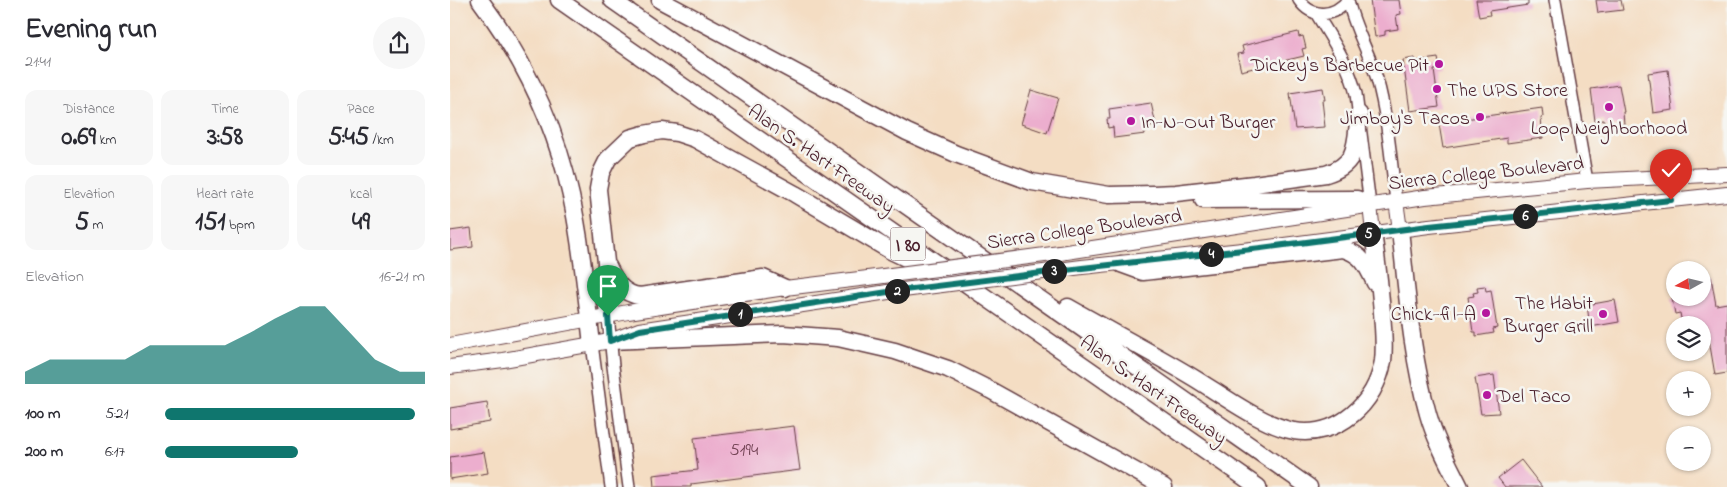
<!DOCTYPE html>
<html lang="en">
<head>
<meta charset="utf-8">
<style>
	body { margin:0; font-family:"Indie Flower",sans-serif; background:#f7f7f7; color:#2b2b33; height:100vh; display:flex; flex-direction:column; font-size:19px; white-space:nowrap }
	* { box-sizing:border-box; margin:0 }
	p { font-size:16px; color:#7c7c81 }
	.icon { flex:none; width:28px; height:28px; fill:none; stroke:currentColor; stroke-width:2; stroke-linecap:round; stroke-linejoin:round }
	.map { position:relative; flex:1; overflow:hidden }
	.drawer { display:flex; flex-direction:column; background:#fff; width:450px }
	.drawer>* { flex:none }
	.needle { width:32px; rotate:262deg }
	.tools { position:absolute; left:1216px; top:261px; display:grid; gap:10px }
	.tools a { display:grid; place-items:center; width:45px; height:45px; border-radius:50%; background:#fff; box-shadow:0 1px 4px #0004; font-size:25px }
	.pin { position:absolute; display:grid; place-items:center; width:42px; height:42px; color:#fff; margin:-51px -21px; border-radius:50% 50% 50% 0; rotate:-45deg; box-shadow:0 0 5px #0007 }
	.pin .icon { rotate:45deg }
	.km { position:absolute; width:25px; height:25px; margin:-12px; border-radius:50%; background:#222; color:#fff; font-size:14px; line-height:25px; text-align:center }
	.round { display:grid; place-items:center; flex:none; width:52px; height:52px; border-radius:26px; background:#f7f7f7 }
	.headline { display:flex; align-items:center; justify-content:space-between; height:85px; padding:0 25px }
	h1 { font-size:28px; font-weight:700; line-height:38px }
	.metrics { display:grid; grid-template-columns:repeat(3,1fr); gap:8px; height:85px; padding:5px 25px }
	.metrics div { display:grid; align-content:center; border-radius:12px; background:#f7f7f7; text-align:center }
	.metrics b { font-size:25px; font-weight:700 }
	.metrics small { font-size:14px; font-weight:400 }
	.metrics p { font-size:14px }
	.chart { height:140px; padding:10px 25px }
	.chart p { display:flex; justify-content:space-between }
	.chart svg { width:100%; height:90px; margin-top:5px; fill:#0f766e; opacity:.7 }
	ul { padding:0 25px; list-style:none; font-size:16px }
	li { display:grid; grid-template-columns:80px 60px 1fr; align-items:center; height:38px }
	li i { height:12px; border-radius:6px; background:#0f766e }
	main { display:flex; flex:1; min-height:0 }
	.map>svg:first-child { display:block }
	.building { fill:#ecaece }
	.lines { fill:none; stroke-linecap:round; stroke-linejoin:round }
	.minor-casing { stroke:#643c42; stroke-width:14 }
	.major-casing { stroke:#643c42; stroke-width:16 }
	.highway-casing { stroke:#643c42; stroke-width:19 }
	.minor { stroke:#fff; stroke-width:11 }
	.major { stroke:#fff; stroke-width:14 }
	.highway { stroke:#fff; stroke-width:16 }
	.major-bridge-casing { stroke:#643c42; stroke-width:16; stroke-linecap:butt }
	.major-bridge { stroke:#fff; stroke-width:14 }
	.route-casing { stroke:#fff; stroke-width:10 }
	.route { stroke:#0f766e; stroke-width:6 }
	.poi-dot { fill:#b5179e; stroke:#f6f6f2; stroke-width:2 }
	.labels { text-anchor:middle; stroke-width:5; stroke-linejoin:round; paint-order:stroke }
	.number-label { font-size:18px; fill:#724354 }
	.shield { fill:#f6f6f2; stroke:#7e6067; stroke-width:1 }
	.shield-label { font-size:19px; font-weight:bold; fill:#4a1f2b }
	.poi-label { font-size:20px; fill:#4a1f2b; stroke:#f6f6f2; text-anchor:end }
	.street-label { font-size:20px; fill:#4a1f2b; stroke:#f6f6f2 }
</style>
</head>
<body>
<main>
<section class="drawer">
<div class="headline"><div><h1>Evening run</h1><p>21:41</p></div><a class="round"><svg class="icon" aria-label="share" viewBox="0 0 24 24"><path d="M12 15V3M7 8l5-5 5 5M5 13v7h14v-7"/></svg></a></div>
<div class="metrics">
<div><p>Distance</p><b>0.69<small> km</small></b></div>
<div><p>Time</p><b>3:58</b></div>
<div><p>Pace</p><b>5:45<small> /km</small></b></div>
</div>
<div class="metrics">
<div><p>Elevation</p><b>5<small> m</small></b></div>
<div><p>Heart rate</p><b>151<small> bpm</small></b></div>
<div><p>kcal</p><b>49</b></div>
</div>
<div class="chart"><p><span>Elevation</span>16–21 m</p>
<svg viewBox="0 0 160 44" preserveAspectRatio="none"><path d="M0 44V38L10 32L20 32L30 32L40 32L50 25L60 25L70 25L80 25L90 19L100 12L110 6L120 6L130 19L140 32L150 38L160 38V44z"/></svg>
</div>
<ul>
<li><b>100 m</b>5:21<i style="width:96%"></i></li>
<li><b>200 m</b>6:17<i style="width:51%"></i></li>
</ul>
</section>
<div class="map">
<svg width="1277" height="487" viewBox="0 0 1277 487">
	<rect width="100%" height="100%" fill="#f6f6f2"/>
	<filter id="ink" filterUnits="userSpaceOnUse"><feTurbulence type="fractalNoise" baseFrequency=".02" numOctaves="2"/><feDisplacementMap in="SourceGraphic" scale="10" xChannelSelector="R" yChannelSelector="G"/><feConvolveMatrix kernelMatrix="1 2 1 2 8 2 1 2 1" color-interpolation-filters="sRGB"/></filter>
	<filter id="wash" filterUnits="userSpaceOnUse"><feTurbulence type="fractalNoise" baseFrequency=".0096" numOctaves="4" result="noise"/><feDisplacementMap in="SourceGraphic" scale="20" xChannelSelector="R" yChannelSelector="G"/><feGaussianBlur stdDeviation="1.12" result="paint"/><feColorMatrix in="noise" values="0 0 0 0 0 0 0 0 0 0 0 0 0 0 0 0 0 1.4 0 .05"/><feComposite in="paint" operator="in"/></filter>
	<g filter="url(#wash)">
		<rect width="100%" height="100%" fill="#f4ddc3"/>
		<g id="blocks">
			<path class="building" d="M920,0H949L951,14L946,15L948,29L935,31V35L925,37Z
				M1026,0H1078V5L1039,11L1040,15L1029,17Z
				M1146,0H1171L1173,10L1148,13Z
				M848,32L849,37L853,36L856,48L852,49L854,56L791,71L787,54L794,53L792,46Z
				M965,58L966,61L988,58L990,69L984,70L989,107L960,111L953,60Z
				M1218,70L1223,110L1203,113L1198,73Z
				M1169,85L1174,112H1173L1174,124L1155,126L1154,120L1145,121L1141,89Z
				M873,88L875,100H872L875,127L845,129L840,93Z
				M581,90L608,98L597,133L571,124Z
				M701,103L706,125L694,127L695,134L664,138L663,127L658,128L657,119H660L659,109Z
				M1092,108L1093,117L1091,118L1093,138L1057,143V138L993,148L988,118L1000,116L1001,121Z
				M21,228L23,247L0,250V231Z
				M1261,277L1266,305L1277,303V373L1265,375L1257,328L1252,329V325H1238V323L1232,324L1230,313L1225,314L1222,298H1252V278Z
				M1035,286L1036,291L1041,290L1047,328L1043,329L1044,333L1026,336V332H1023L1018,297L1024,296L1023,293L1028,292L1027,287Z
				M1165,300L1169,322L1140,327L1137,305Z
				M1044,375L1049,413L1031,414L1025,378Z
				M37,402L40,422L0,429V408Z
				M344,426L350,470L241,484V487H204L203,475L248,470L244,438Z
				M34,452L38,473L0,479V457Z
				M1071,460L1092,487H1055L1048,478Z"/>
		</g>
	</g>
	<g filter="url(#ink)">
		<use href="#blocks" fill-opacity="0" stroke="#643c42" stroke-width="1"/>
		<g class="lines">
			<g class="minor-casing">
				<path id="minor" d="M849,0C862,19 884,17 898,0
					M898,0C904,28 919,52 927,79C938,118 941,161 946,201
					M1105,0L1137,181
					M866,13C882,40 899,64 906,94L920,205
					M158,316L163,366L179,487
					M142,344L161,487"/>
			</g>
			<g class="major-casing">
				<path id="major" d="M946,201L950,230
					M920,205L923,233
					M610,253L975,197L1137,181L1277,174
					M632,267L811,248L979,226L1277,194
					M0,345L178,312L335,288L418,278
					M0,367L53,360L160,341L189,330L438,292"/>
			</g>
			<g class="highway-casing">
				<path id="highway" d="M30,0C75,60 105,123 121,196C132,245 136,295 142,344
					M109,0L808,487
					M162,0L859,487
					M210,0L457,132L506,154L582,182L659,195L703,194L726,193L804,184L876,174C909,164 905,143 909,114
					M753,200L907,199L920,205
					M950,230C957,291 961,354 978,414C985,439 998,463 1010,487
					M671,264L693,272L893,249C912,254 917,266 925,283
					M158,266C165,281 172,294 190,296L313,278L335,288
					M618,307C660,331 703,353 744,378C772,395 812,425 844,431C888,438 926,403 933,361C935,345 933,329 932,312C930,286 927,260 923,233
					M158,316L156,293V262L148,189L151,173L158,159L180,138L194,134L212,131L227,133L245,139L345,194L441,251L487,273
					M160,341L333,334L388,338L445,351L498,369L540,390L714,487"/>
			</g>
			<use href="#minor" class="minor"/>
			<use href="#major" class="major"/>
			<use href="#highway" class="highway"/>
			<g class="major-bridge-casing">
				<path id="major-bridge" d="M418,278L610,253
					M438,292L632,267"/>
			</g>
			<use href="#major-bridge" class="major-bridge"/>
		</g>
	</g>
	<g class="lines" filter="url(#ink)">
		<g class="route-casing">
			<path id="route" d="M158,316L160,341L190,330L438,292L632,268L811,248L979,226L1221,200"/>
		</g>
		<use href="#route" class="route"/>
	</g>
	<g class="poi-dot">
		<circle cx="989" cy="64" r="5"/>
		<circle cx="987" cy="89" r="5"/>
		<circle cx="1159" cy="107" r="5"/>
		<circle cx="1030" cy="117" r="5"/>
		<circle cx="681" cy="121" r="5"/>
		<circle cx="1036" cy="313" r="5"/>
		<circle cx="1153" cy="314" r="5"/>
		<circle cx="1037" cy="395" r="5"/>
	</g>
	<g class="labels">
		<g class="number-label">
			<text x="294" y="455">5194</text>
		</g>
		<rect class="shield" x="440.5" y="227.5" width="35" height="33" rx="4"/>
		<g class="shield-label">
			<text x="458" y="251">I 80</text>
		</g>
		<g class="poi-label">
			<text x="979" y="71">Dickey's Barbecue Pit</text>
			<text x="997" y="96" text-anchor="start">The UPS Store</text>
			<text x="1020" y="124">Jimboy's Tacos</text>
			<text x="691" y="128" text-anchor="start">In-N-Out Burger</text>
			<text x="1159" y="134" text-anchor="middle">Loop Neighborhood</text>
			<text x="1143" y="309">The Habit<tspan x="1143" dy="23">Burger Grill</tspan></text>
			<text x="1026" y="320">Chick-fil-A</text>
			<text x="1047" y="402" text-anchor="start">Del Taco</text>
		</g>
		<g class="street-label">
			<text transform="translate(372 158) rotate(35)" y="7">Alan S. Hart Freeway</text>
			<text transform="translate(1036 172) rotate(-6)" y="7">Sierra College Boulevard</text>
			<text transform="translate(634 228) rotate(-8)" y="7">Sierra College Boulevard</text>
			<text transform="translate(704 389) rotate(35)" y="7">Alan S. Hart Freeway</text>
		</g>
	</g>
</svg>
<div class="tools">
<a><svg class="needle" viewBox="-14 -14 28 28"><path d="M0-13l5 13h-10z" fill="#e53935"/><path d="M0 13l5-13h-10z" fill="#7c7c81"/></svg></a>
<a><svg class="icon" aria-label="layers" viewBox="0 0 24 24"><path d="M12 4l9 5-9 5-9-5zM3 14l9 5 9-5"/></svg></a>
<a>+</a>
<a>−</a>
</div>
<div class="pin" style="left:158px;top:316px;background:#1e9e55"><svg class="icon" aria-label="arrive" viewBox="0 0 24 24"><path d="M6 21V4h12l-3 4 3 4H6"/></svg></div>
<div class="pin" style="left:1221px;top:200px;background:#d93025"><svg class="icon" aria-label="check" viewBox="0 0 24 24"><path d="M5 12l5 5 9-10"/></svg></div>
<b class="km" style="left:290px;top:314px">1</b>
<b class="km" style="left:447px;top:291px">2</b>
<b class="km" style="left:604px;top:271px">3</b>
<b class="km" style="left:761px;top:254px">4</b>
<b class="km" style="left:918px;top:234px">5</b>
<b class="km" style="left:1075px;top:216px">6</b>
</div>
</main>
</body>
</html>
